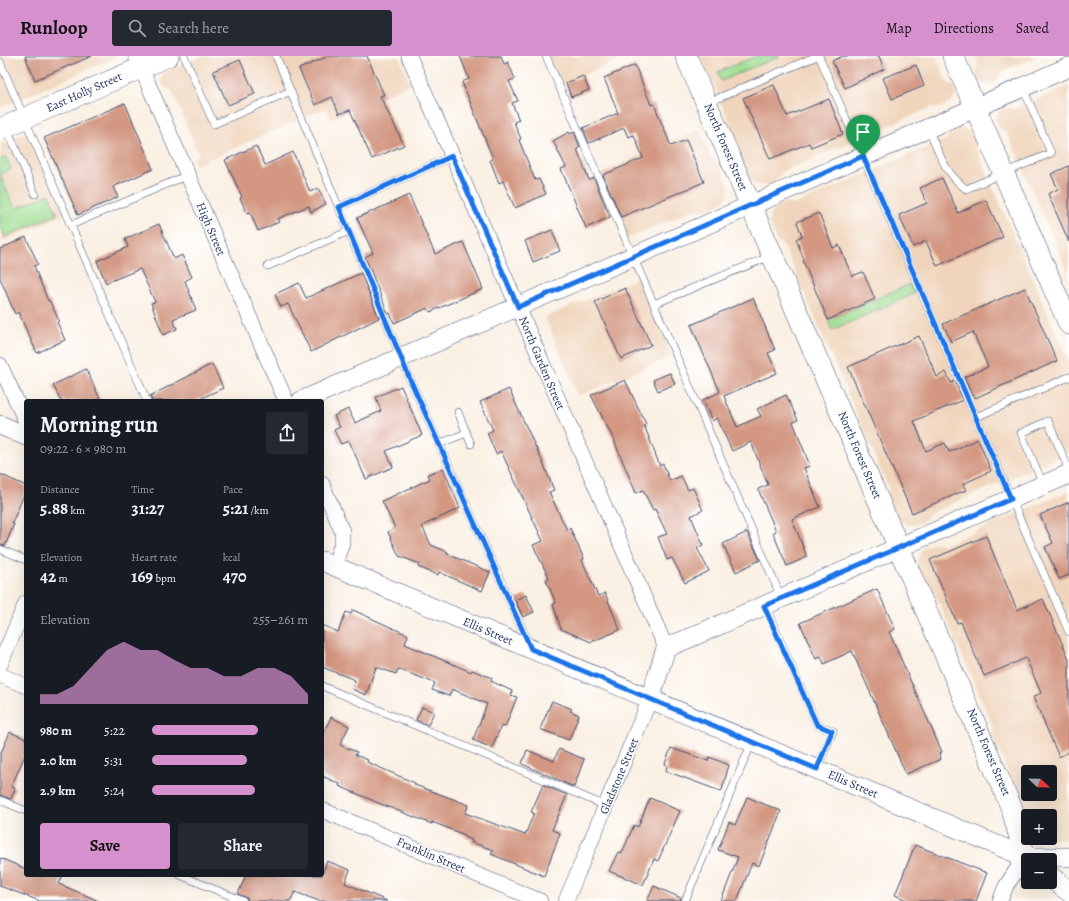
<!DOCTYPE html>
<html lang="en">
<head>
<meta charset="utf-8">
<style>
	body { margin:0; font-family:Alegreya,serif; background:#242831; color:#f1f3f6; height:100vh; display:flex; flex-direction:column; font-size:15px; white-space:nowrap }
	* { box-sizing:border-box; margin:0 }
	p { font-size:13px; color:#9ea1a6 }
	.icon { flex:none; width:22px; height:22px; fill:none; stroke:currentColor; stroke-width:2; stroke-linecap:round; stroke-linejoin:round }
	.map { position:relative; flex:1; overflow:hidden }
	.side { position:absolute; left:24px; top:343px; width:300px; height:478px; display:flex; flex-direction:column; background:#171b24; border-radius:4px; box-shadow:0 4px 16px #0002 }
	.side>* { flex:none }
	.needle { width:26px; rotate:112deg }
	.fabs { position:absolute; left:1021px; top:709px; display:grid; gap:8px }
	.fabs a { display:grid; place-items:center; width:36px; height:36px; border-radius:4px; background:#171b24; box-shadow:0 4px 16px #0002; font-size:20px }
	.pin { position:absolute; display:grid; place-items:center; width:34px; height:34px; color:#fff; margin:-41px -17px; border-radius:50% 50% 50% 0; rotate:-45deg; box-shadow:0 0 4px #0007 }
	.pin .icon { rotate:45deg }
	.round { display:grid; place-items:center; flex:none; width:42px; height:42px; border-radius:4px; background:#242831 }
	.summary { display:flex; align-items:center; justify-content:space-between; height:68px; padding:0 16px }
	h1 { font-size:22px; font-weight:600; line-height:30px }
	.metrics { display:grid; grid-template-columns:repeat(3,1fr); gap:6px; height:68px; padding:4px 16px }
	.metrics div { display:grid; align-content:center }
	.metrics b { font-size:17px; font-weight:600 }
	.metrics small { font-size:11px; font-weight:400 }
	.metrics p { font-size:11px }
	.chart { height:112px; padding:8px 16px }
	.chart p { display:flex; justify-content:space-between }
	.chart svg { width:100%; height:72px; margin-top:4px; fill:#d690ce; opacity:.7 }
	.primary-button { display:flex; gap:8px; margin-top:auto; padding:8px 16px }
	.primary-button a { flex:1; height:46px; border-radius:4px; background:#d690ce; color:#111; font-size:16px; font-weight:600; line-height:46px; text-align:center }
	.primary-button a+a { background:#242831; color:#f1f3f6 }
	ul { padding:0 16px; list-style:none; font-size:13px }
	li { display:grid; grid-template-columns:64px 48px 1fr; align-items:center; height:30px }
	li i { height:10px; border-radius:5px; background:#d690ce }
	header { display:flex; align-items:center; gap:24px; box-sizing:border-box; height:56px; padding:0 20px; background:#d690ce; color:#111 }
	header strong { font-size:19px }
	nav { display:flex; gap:22px; margin-inline-start:auto; font-size:14px }
	.search { width:280px; height:36px; background:#242831; display:flex; align-items:center; gap:10px; box-sizing:border-box; padding:0 14px; border-radius:4px; color:#9ea1a6; font-size:15px }
	.map>svg:first-child { display:block }
	.built { fill:#f0d5bc; fill-rule:evenodd }
	.green { fill:#9fdd91; stroke:#5d8678 }
	.building { fill:#d39782 }
	.lines { fill:none; stroke-linecap:round; stroke-linejoin:round }
	.service-casing { stroke:#3c4c72; stroke-width:8 }
	.minor-casing { stroke:#3c4c72; stroke-width:16 }
	.tertiary-casing { stroke:#3c4c72; stroke-width:20 }
	.secondary-casing { stroke:#3c4c72; stroke-width:22 }
	.service { stroke:#fff; stroke-width:7 }
	.minor { stroke:#fff; stroke-width:15 }
	.tertiary { stroke:#fff; stroke-width:19 }
	.secondary { stroke:#fff; stroke-width:21 }
	.route-casing { stroke:#fff; stroke-width:8 }
	.route { stroke:#1a73e8; stroke-width:5 }
	.labels { text-anchor:middle; stroke-width:3; stroke-linejoin:round; paint-order:stroke }
	.street-label { font-size:12px; fill:#1b2f5e; stroke:#fff }
</style>
</head>
<body>
<header>
<strong>Runloop</strong>
<div class="search"><svg class="icon" aria-label="search" viewBox="0 0 24 24"><circle cx="10" cy="10" r="6"/><path d="M15 15l6 6"/></svg>Search here</div>
<nav><a>Map</a><a>Directions</a><a>Saved</a></nav>
</header>
<div class="map">
<svg width="1069" height="845" viewBox="0 0 1069 845">
	<rect width="100%" height="100%" fill="#fff"/>
	<filter id="ink" filterUnits="userSpaceOnUse"><feTurbulence type="fractalNoise" baseFrequency=".025" numOctaves="2"/><feDisplacementMap in="SourceGraphic" scale="8" xChannelSelector="R" yChannelSelector="G"/><feConvolveMatrix kernelMatrix="1 2 1 2 8 2 1 2 1" color-interpolation-filters="sRGB"/></filter>
	<filter id="wash" filterUnits="userSpaceOnUse"><feTurbulence type="fractalNoise" baseFrequency=".012" numOctaves="4" result="noise"/><feDisplacementMap in="SourceGraphic" scale="16" xChannelSelector="R" yChannelSelector="G"/><feGaussianBlur stdDeviation="0.9" result="paint"/><feColorMatrix in="noise" values="0 0 0 0 0 0 0 0 0 0 0 0 0 0 0 0 0 1.4 0 .05"/><feComposite in="paint" operator="in"/></filter>
	<g filter="url(#wash)">
		<rect width="100%" height="100%" fill="#faf0e3"/>
		<path class="built" d="M0,0H118L0,52Z
			M202,0H399L410,28L331,63L326,52L196,109L193,102L199,99L172,35L164,31L161,24L164,17Z
			M546,0H627L559,30Z
			M701,0H936L947,26L955,30L956,39L950,47L943,51H932L783,115L772,128L760,129L755,127L747,120L738,99L741,93Z
			M975,0H1039L1002,15L996,26L991,29L980,26L976,21L978,7Z
			M1069,30V218L1006,75L998,71L995,64L1000,54L1007,51L1014,53Z
			M956,72H964L974,79L976,85L975,90L1069,306V397L932,456L921,467L908,470L896,463L887,441L889,433L784,190L776,184L769,167L770,159L779,149L786,147L793,149L946,83L949,76Z
			M31,74L65,158L0,187V88Z
			M699,74L711,102L717,106L728,126L729,135L727,142L718,150L704,155L695,153L626,183L597,119Z
			M640,221L673,300L578,340L545,261Z
			M1069,435V783H1055L1049,782L1050,760H1028V762L1027,761L993,682V671L932,530L923,522L917,506L918,501L924,491L935,487L945,489ZM1028,716H1050V738H1028Z"/>
		<path class="green" d="M756,0H780L721,25L718,16Z
			M6,101L11,113L0,119L15,153L49,138L57,158L5,181L0,169V103Z
			M910,228L914,238L832,274L828,264Z"/>
		<g id="blocks">
			<path class="building" d="M25,0H92L35,24Z
				M328,0H367L384,39L380,40L404,89L372,103L350,54L339,58L332,41L315,49L299,13Z
				M460,0H501L504,8L508,6L515,23L509,25L518,45L512,47L519,64L514,66L521,83L519,84L535,124L539,123L546,138L515,152L503,125L499,127L490,104L493,103L462,26L469,23Z
				M843,0H879L884,13L845,32L832,5Z
				M240,4L255,38L228,49L213,15Z
				M635,9L651,49L654,48L671,90L686,84L704,126L621,161L603,119L643,102L634,79L628,81L624,72L589,87L583,72L618,57L604,22Z
				M916,9L924,30L892,43L883,22Z
				M583,20L589,34L571,41L566,27Z
				M774,29L787,60L829,43L843,78L811,91L809,87L770,103L743,42Z
				M125,47L153,113L113,131L118,141L78,159L44,82Z
				M569,76L570,78L574,76L580,91L577,93L589,124L594,122L610,161L586,172L561,113L566,111L553,85Z
				M256,90L265,109L293,96L310,136L318,132L326,148L311,156L309,150L277,163L279,166L258,175L250,156L247,157L240,142L242,141L225,104Z
				M1069,110V186L1048,138L1058,133L1051,118Z
				M942,122L958,157L986,144L1003,181L937,210L926,185L913,191L899,159L927,147L920,132Z
				M409,139L435,198L463,186L483,233L430,256L428,252L394,267L390,257L388,258L365,201L373,197L357,162Z
				M819,157L833,192L839,189L852,220L863,216L875,243L828,264L803,205L804,204L796,183L802,180L797,166Z
				M159,168L174,203L182,199L192,221L185,225L196,254L173,263L177,273L163,279L151,247L155,246L140,213L106,227L97,205L128,191L125,183Z
				M552,174L560,195L533,206L525,185Z
				M26,181L38,208L34,210L48,245H50L59,265L57,266L65,284L37,297L18,256L15,258L0,222V193Z
				M361,217L379,262L311,296L288,248L281,251L275,238L299,227L306,242Z
				M625,232L651,289L621,303L595,246Z
				M1025,232L1057,305L975,342L974,339L972,340L964,321L988,311L973,276L951,286L943,268Z
				M753,242L775,294L768,297L777,317L724,340L737,371L761,360L757,353L786,339L798,364L793,366L810,410L804,412L820,451L792,463L807,501L787,510L773,477L776,475L758,433L768,429L751,386L732,395L717,362L712,365L703,344L720,336L691,269Z
				M919,280L937,321L946,316L951,327L955,325L963,344L914,365L926,395L945,387L949,396L978,383L991,415L963,428L966,434L912,457L848,311Z
				M212,308L223,332L195,345H152L150,340Z
				M86,313L101,345H61L53,329Z
				M670,317L675,328L658,335L653,324Z
				M625,324L646,368L644,369L660,410L663,408L670,425L681,420L688,434L693,432L703,454L691,460L703,489L697,492L709,515L685,527L672,502L667,504L658,481L667,478L655,453L653,454L643,434L636,437L613,382L591,339Z
				M401,330L422,379L386,395L393,411L366,423L349,385L341,388L334,374L340,371L334,360L348,353L355,367L381,355L376,341Z
				M509,333L543,407L554,434L549,436L567,474L570,472L584,503L582,504L598,540L605,537L620,574L591,586L561,573L553,548L556,547L546,524L549,522L533,489L543,485L501,395L496,398L487,377L493,374L480,346Z
				M443,412L460,452L422,470L431,489L448,496L447,498L490,516L482,535L439,516L438,519L418,511L420,508L399,500L388,476L395,472L382,445L430,423L428,418Z
				M0,418L26,430V434L12,467L14,468L5,490L0,488Z
				M1069,446V519L1059,523L1045,491L1053,487L1040,459Z
				M747,476L760,504L736,516L723,488Z
				M986,480L1017,554L1043,543L1069,603V696L1059,701L1033,641L1041,637L1026,602L984,620L961,566L957,567L930,504Z
				M877,533L895,573L889,576L942,696L939,697L941,703L906,718L852,595L824,608L821,600L816,603L800,567Z
				M526,539L534,556L523,561L515,544Z
				M353,554L408,579L405,588L471,616L472,614L492,622L491,625L512,635L511,639L517,641L505,671L501,670L492,692L473,684L487,648L452,633L449,640L432,634L435,627L398,613L396,618L376,611L366,639L352,633L355,624L322,611V569L338,576L346,556L351,558Z
				M552,645L572,653L570,655L579,659L569,684L540,673Z
				M422,651L434,656L428,669L416,664Z
				M331,661L349,670L340,689L357,696L355,699L368,704L367,706L415,727V729L469,749L465,757L525,779L534,757L531,756L543,729L567,739L552,774L560,777L544,820L491,798L493,794L471,786L472,784L465,781V779L432,766V768L381,748L339,730L340,728L322,720V680Z
				M10,676L26,683V697L11,731L15,732L11,743L0,739V699Z
				M671,692L708,705L709,701L729,709L722,734L720,735L666,715L667,709L665,708Z
				M559,693L584,703L574,731L522,708L527,694L554,705Z
				M747,741L781,755L759,810L752,807L737,845H721L738,801L718,794L729,766L735,769Z
				M650,742L680,755L658,805L654,803L643,829L609,815L618,796L622,797L634,769L638,771Z
				M915,789L987,817L976,845H909L895,839Z
				M0,802L26,813V819H63L59,828L99,845H40L0,830Z
				M327,805L350,814L345,827L387,845H319L295,836L290,845H248L247,842L238,838L246,819H322Z
				M654,830L681,842L680,845H647Z"/>
		</g>
	</g>
	<g filter="url(#ink)">
		<use href="#blocks" fill-opacity="0" stroke="#3c4c72" stroke-width="1"/>
		<g class="lines">
			<g class="service-casing">
				<path id="service" d="M184,0L214,68L291,35
					M276,0L409,321L529,588
					M546,0L781,541
					M819,0L1069,576
					M0,6L147,345
					M709,46L817,0
					M7,72L35,138
					M928,72C939,97 944,116 966,133L1051,97L1023,32
					M339,151L452,100
					M71,169L188,119
					M268,210L349,175
					M654,248L771,200
					M458,356L471,388
					M976,361L1069,321
					M439,388L466,377
					M1043,428L1021,377L1048,365L1069,414
					M0,493L26,504
					M765,550L817,669L833,675L817,713
					M322,630L606,750
					M0,744L26,755
					M180,819L243,845
					M685,845L752,686"/>
			</g>
			<g class="minor-casing">
				<path id="minor" d="M136,0L286,345
					M409,0L666,592
					M0,309L26,366
					M322,428L342,475V487L334,510
					M0,609L26,547
					M0,619L26,630
					M322,754L540,845
					M566,845L650,643
					M1000,845L1006,830L1025,801"/>
			</g>
			<g class="tertiary-casing">
				<path id="tertiary" d="M301,345L1069,11
					M0,369L26,380
					M322,505L1025,801H1069
					M650,643L666,592L1069,418"/>
			</g>
			<g class="secondary-casing">
				<path id="secondary" d="M686,0L1012,753L1025,801L1029,804
					M953,0L1069,268
					M0,73L168,0
					M1050,821L1069,835"/>
			</g>
			<use href="#service" class="service"/>
			<use href="#minor" class="minor"/>
			<use href="#tertiary" class="tertiary"/>
			<use href="#secondary" class="secondary"/>
		</g>
	</g>
	<g class="lines" filter="url(#ink)">
		<g class="route-casing">
			<path id="route" d="M452,100L518,251L863,100L1011,443L764,550L817,669L832,675L817,713L531,593L409,321L339,151Z"/>
		</g>
		<use href="#route" class="route"/>
	</g>
	<g class="labels">
		<g class="street-label">
			<text transform="translate(84 36) rotate(-24)" y="4">East Holly Street</text>
			<text transform="translate(726 91) rotate(67)" y="4">North Forest Street</text>
			<text transform="translate(211 173) rotate(67)" y="4">High Street</text>
			<text transform="translate(542 307) rotate(67)" y="4">North Garden Street</text>
			<text transform="translate(860 399) rotate(67)" y="4">North Forest Street</text>
			<text transform="translate(488 575) rotate(23)" y="4">Ellis Street</text>
			<text transform="translate(989 696) rotate(67)" y="4">North Forest Street</text>
			<text transform="translate(619 720) rotate(-67)" y="4">Gladstone Street</text>
			<text transform="translate(853 728) rotate(23)" y="4">Ellis Street</text>
			<text transform="translate(431 799) rotate(23)" y="4">Franklin Street</text>
		</g>
	</g>
</svg>
<div class="fabs">
<a><svg class="needle" viewBox="-14 -14 28 28"><path d="M0-13l5 13h-10z" fill="#e53935"/><path d="M0 13l5-13h-10z" fill="#9ea1a6"/></svg></a>
<a>+</a>
<a>−</a>
</div>
<div class="pin" style="left:863px;top:100px;background:#1e9e55"><svg class="icon" aria-label="arrive" viewBox="0 0 24 24"><path d="M6 21V4h12l-3 4 3 4H6"/></svg></div>
<section class="side">
<div class="summary"><div><h1>Morning run</h1><p>09:22 · 6 × 980 m</p></div><a class="round"><svg class="icon" aria-label="share" viewBox="0 0 24 24"><path d="M12 15V3M7 8l5-5 5 5M5 13v7h14v-7"/></svg></a></div>
<div class="metrics">
<div><p>Distance</p><b>5.88<small> km</small></b></div>
<div><p>Time</p><b>31:27</b></div>
<div><p>Pace</p><b>5:21<small> /km</small></b></div>
</div>
<div class="metrics">
<div><p>Elevation</p><b>42<small> m</small></b></div>
<div><p>Heart rate</p><b>169<small> bpm</small></b></div>
<div><p>kcal</p><b>470</b></div>
</div>
<div class="chart"><p><span>Elevation</span>255–261 m</p>
<svg viewBox="0 0 160 44" preserveAspectRatio="none"><path d="M0 44V38L10 38L20 33L30 22L40 11L50 6L60 11L70 11L80 17L90 22L100 22L110 27L120 27L130 22L140 22L150 27L160 38V44z"/></svg>
</div>
<ul>
<li><b>980 m</b>5:22<i style="width:68%"></i></li>
<li><b>2.0 km</b>5:31<i style="width:61%"></i></li>
<li><b>2.9 km</b>5:24<i style="width:66%"></i></li>
</ul>
<div class="primary-button"><a>Save</a><a>Share</a></div>
</section>
</div>
</body>
</html>
